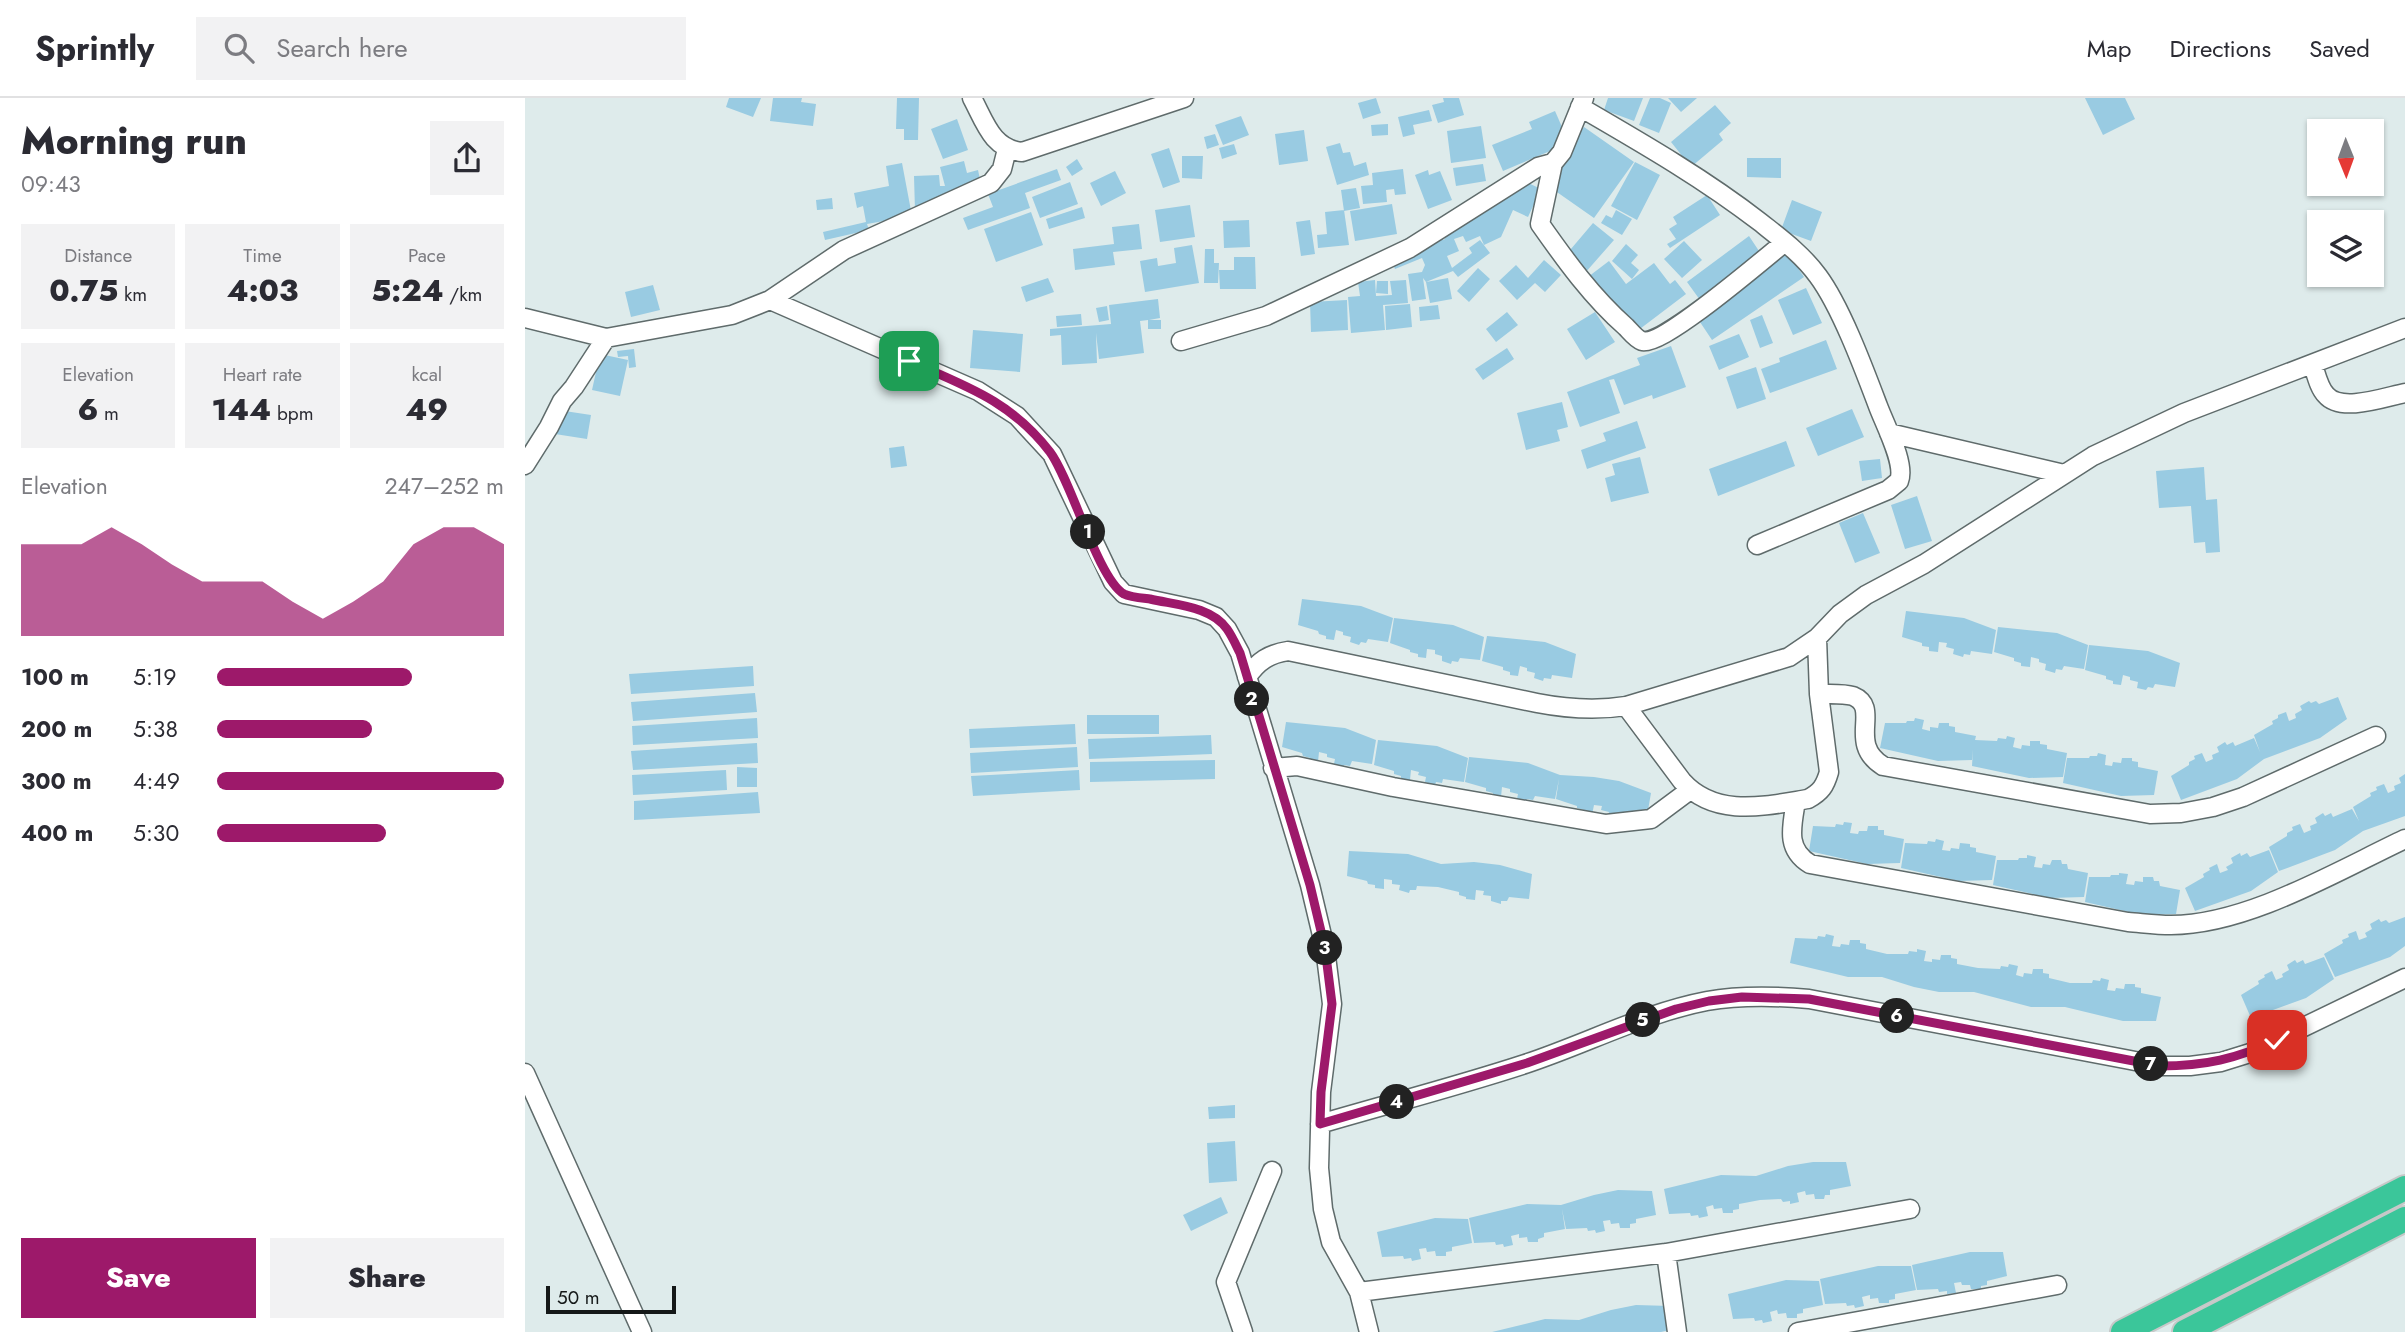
<!DOCTYPE html>
<html lang="en">
<head>
<meta charset="utf-8">
<style>
	body { margin:0; font-family:Jost,sans-serif; background:#f2f2f3; color:#2b2b33; height:100vh; display:flex; flex-direction:column; font-size:26px; white-space:nowrap }
	* { box-sizing:border-box; margin:0 }
	p { font-size:23px; color:#7c7c81 }
	.icon { flex:none; width:38px; height:38px; fill:none; stroke:currentColor; stroke-width:2; stroke-linecap:round; stroke-linejoin:round }
	.map { position:relative; flex:1; overflow:hidden }
	.sheet { display:flex; flex-direction:column; background:#fff; width:525px }
	.sheet>* { flex:none }
	.needle { width:46px; rotate:179deg }
	.tools { position:absolute; left:1782px; top:21px; display:grid; gap:14px }
	.tools a { display:grid; place-items:center; width:77px; height:77px; border-radius:0px; background:#fff; box-shadow:0 2px 5px #0004; font-size:35px }
	.scale { position:absolute; left:21px; bottom:18px; width:130px; box-sizing:border-box; padding-left:7px; border:4px solid #141818; border-top:0; font-size:19px; line-height:24px; white-space:nowrap; color:#141818; -webkit-text-stroke:5px #deebeb; paint-order:stroke }
	.pin { position:absolute; display:grid; place-items:center; width:60px; height:60px; color:#fff; margin:-30px; border-radius:14px; box-shadow:0 4px 10px #0006 }
	.km { position:absolute; width:35px; height:35px; margin:-18px; border-radius:50%; background:#222; color:#fff; font-size:19px; line-height:35px; text-align:center }
	.round { display:grid; place-items:center; flex:none; width:74px; height:74px; border-radius:0px; background:#f2f2f3 }
	.summary { display:flex; align-items:center; justify-content:space-between; height:119px; padding:0 21px }
	h1 { font-size:38px; font-weight:800; line-height:52px }
	.metrics { display:grid; grid-template-columns:repeat(3,1fr); gap:10px; height:119px; padding:7px 21px }
	.metrics div { display:grid; align-content:center; border-radius:0px; background:#f2f2f3; text-align:center }
	.metrics b { font-size:30px; font-weight:800 }
	.metrics small { font-size:19px; font-weight:400 }
	.metrics p { font-size:19px }
	.chart { height:196px; padding:14px 21px }
	.chart p { display:flex; justify-content:space-between }
	.chart svg { width:100%; height:126px; margin-top:7px; fill:#9d196a; opacity:.7 }
	.cta { display:flex; gap:14px; margin-top:auto; padding:14px 21px }
	.cta a { flex:1; height:80px; border-radius:0px; background:#9d196a; color:#fff; font-size:28px; font-weight:800; line-height:80px; text-align:center }
	.cta a+a { background:#f2f2f3; color:#2b2b33 }
	ul { padding:0 21px; list-style:none; font-size:23px }
	li { display:grid; grid-template-columns:112px 84px 1fr; align-items:center; height:52px }
	li i { height:18px; border-radius:9px; background:#9d196a }
	header { display:flex; align-items:center; gap:42px; box-sizing:border-box; height:98px; padding:0 35px; background:#fff; border-bottom:2px solid #e1e1e2 }
	header strong { font-size:33px }
	nav { display:flex; gap:38px; margin-inline-start:auto; font-size:24px }
	.search { width:490px; height:63px; background:#f2f2f3; display:flex; align-items:center; gap:18px; box-sizing:border-box; padding:0 24px; border-radius:0px; color:#7c7c81; font-size:26px }
	main { display:flex; flex:1; min-height:0 }
	.map>svg:first-child { display:block }
	.building { fill:#99cbe2 }
	.lines { fill:none; stroke-linecap:round; stroke-linejoin:round }
	.minor-casing { stroke:#5f6b6b; stroke-width:21 }
	.highway-casing { stroke:#c7c8c8; stroke-width:28 }
	.minor { stroke:#fff; stroke-width:18 }
	.highway { stroke:#3bc69a; stroke-width:24 }
	.route-casing { stroke:#fff; stroke-width:14 }
	.route { stroke:#9d196a; stroke-width:9 }
</style>
</head>
<body>
<header>
<strong>Sprintly</strong>
<div class="search"><svg class="icon" aria-label="search" viewBox="0 0 24 24"><circle cx="10" cy="10" r="6"/><path d="M15 15l6 6"/></svg>Search here</div>
<nav><a>Map</a><a>Directions</a><a>Saved</a></nav>
</header>
<main>
<section class="sheet">
<div class="summary"><div><h1>Morning run</h1><p>09:43</p></div><a class="round"><svg class="icon" aria-label="share" viewBox="0 0 24 24"><path d="M12 15V3M7 8l5-5 5 5M5 13v7h14v-7"/></svg></a></div>
<div class="metrics">
<div><p>Distance</p><b>0.75<small> km</small></b></div>
<div><p>Time</p><b>4:03</b></div>
<div><p>Pace</p><b>5:24<small> /km</small></b></div>
</div>
<div class="metrics">
<div><p>Elevation</p><b>6<small> m</small></b></div>
<div><p>Heart rate</p><b>144<small> bpm</small></b></div>
<div><p>kcal</p><b>49</b></div>
</div>
<div class="chart"><p><span>Elevation</span>247–252 m</p>
<svg viewBox="0 0 160 44" preserveAspectRatio="none"><path d="M0 44V12L10 12L20 12L30 6L40 12L50 19L60 25L70 25L80 25L90 32L100 38L110 32L120 25L130 12L140 6L150 6L160 12V44z"/></svg>
</div>
<ul>
<li><b>100 m</b>5:19<i style="width:68%"></i></li>
<li><b>200 m</b>5:38<i style="width:54%"></i></li>
<li><b>300 m</b>4:49<i style="width:100%"></i></li>
<li><b>400 m</b>5:30<i style="width:59%"></i></li>
</ul>
<div class="cta"><a>Save</a><a>Share</a></div>
</section>
<div class="map">
<svg width="1880" height="1234" viewBox="0 0 1880 1234">
	<rect width="100%" height="100%" fill="#deebeb"/>
	<path class="building" d="M204,0H236L228,19L201,9Z
		M248,0H277L276,4L291,6L288,28L245,23Z
		M372,0H394L393,42H379V31H371Z
		M851,0L856,15L838,21L833,5Z
		M918,0H934L939,17L913,25L907,7L919,4Z
		M1083,0H1118L1109,23L1079,12Z
		M1125,0H1135L1146,5L1134,35L1114,27Z
		M1143,0H1172L1156,14Z
		M1560,0H1600L1610,21L1578,37Z
		M1190,7L1206,25L1194,36L1198,42L1166,69L1146,44Z
		M904,12L907,23L888,27L890,36L878,39L873,19Z
		M1030,13L1044,45L978,73L967,47L1007,31L1004,24Z
		M716,18L724,37L698,47L690,27Z
		M432,21L443,52L418,61L406,31Z
		M863,26V37L847,38L846,27Z
		M956,28L961,60L926,65L922,33Z
		M1059,29L1109,64L1069,120L1019,85Z
		M779,32L783,63L754,67L750,36Z
		M690,36L694,47L682,51L679,39Z
		M815,45L818,55L825,54L829,68L841,64L844,77L812,87L801,49Z
		M709,46L712,56L697,61L694,50Z
		M644,50L655,84L638,90L626,56Z
		M657,58H678L677,81L657,80Z
		M1222,60H1256V80L1222,79Z
		M552,61L558,71L547,78L541,69Z
		M439,63L442,75L453,72L456,86L422,94L423,112L390,113L389,78L414,77L415,88H420L415,69Z
		M1110,64L1135,77L1112,122L1086,108Z
		M377,65L387,118L342,126L344,132L300,142L298,134L341,124L338,108L332,110L329,95L364,88L361,68Z
		M958,66L961,83L931,88L928,70Z
		M532,71L536,82L500,95L505,110L443,132L438,120L468,109L463,96Z
		M878,71L881,96L870,97L869,91L861,92L862,104L838,106L836,88L848,87L847,75Z
		M903,72L904,77L915,73L927,102L903,111L890,77Z
		M590,73L601,95L576,108L565,85Z
		M999,83L1016,91L1003,119L988,112L976,139L959,147L955,138L941,144L938,138L929,141L934,153L922,158L927,170L947,155L944,150L955,142L965,155L933,179L928,173L901,184L923,180L927,201L905,205L901,184L898,180L901,201L887,203L883,176L897,174L900,167L897,160L870,171L865,160L915,140L919,142L927,126L964,103L971,106L976,104L983,89Z
		M545,84L553,106L515,120L507,99Z
		M831,90L835,110L819,113L816,92Z
		M1182,97L1195,117L1145,150L1142,146L1151,141L1144,131L1152,126L1148,119Z
		M307,100L308,111L292,112L291,102Z
		M1267,102L1297,114L1286,143L1256,132Z
		M867,106L872,136L830,143L825,113Z
		M665,107L670,139L635,144L630,112Z
		M557,109L560,120L524,131L521,121Z
		M819,112L824,147L793,150L792,137L802,136L800,114Z
		M1091,112L1107,121L1097,137L1076,125L1081,117L1087,120Z
		M506,114L518,147L471,164L459,131Z
		M724,122L725,149L699,150L698,123Z
		M785,122L790,156L776,158L771,124Z
		M1068,125L1089,142L1060,175L1040,158Z
		M614,126L617,151L588,154L590,167L550,172L548,151L589,146L587,129Z
		M1224,138L1236,156L1175,202L1162,184Z
		M1159,143L1177,162L1157,180L1139,161Z
		M1101,146L1113,157L1106,165L1114,172L1107,181L1087,163Z
		M667,147L674,185L620,194L615,163L632,160L633,168L651,165L649,150Z
		M680,151H689V165H694L693,185H679Z
		M1263,155L1279,179L1187,242L1171,218Z
		M709,159H730L731,191H695L694,172H709Z
		M1019,162L1036,177L1020,194L1010,185L992,202L974,183L991,167L1003,180Z
		M1084,163L1101,186L1129,165L1145,186L1150,182L1161,196L1103,240L1059,182Z
		M953,170L965,181L944,204L932,193Z
		M523,180L529,194L501,204L496,189Z
		M850,182L851,198L867,197L865,183L881,182L883,205L858,207L860,232L826,235L823,199L835,198L833,184Z
		M852,183H863V196L851,195Z
		M128,187L135,212L106,219L100,194Z
		M1281,190L1297,225L1268,237L1253,202Z
		M633,201L635,220L624,222H636V231H623V222L615,223L619,255L574,261L571,235L572,265L537,267L536,237L525,238V231L586,226L584,207Z
		M822,202L823,232L786,234L785,204Z
		M885,206L887,229L861,232L860,208Z
		M913,207L915,221L895,223L894,209Z
		M582,208L584,222L574,224L571,210Z
		M982,214L993,227L971,244L961,231Z
		M1070,214L1090,244L1061,262L1042,231Z
		M556,216L557,227L532,229L531,218Z
		M1237,217L1248,245L1235,250L1225,222Z
		M448,232L498,236L495,274L445,270Z
		M1214,236L1224,259L1194,272L1184,248Z
		M1301,242L1312,271L1245,295L1236,271L1255,264L1254,260Z
		M1146,248L1161,289L1128,301L1127,297L1099,307L1089,281L1084,282L1095,315L1055,329L1042,294L1115,267L1112,260Z
		M982,250L989,261L958,282L950,271Z
		M109,251L111,269L104,270L103,258L93,259L92,253Z
		M75,256L103,262L95,298L67,292Z
		M1231,269L1241,301L1212,311L1201,279Z
		M1037,304L1043,329L1032,332L1035,343L1001,352L992,315Z
		M1327,311L1339,339L1293,358L1281,330Z
		M33,312L66,317L62,341L30,336Z
		M1112,323L1121,350L1062,371L1056,352L1081,343L1078,335Z
		M1261,343L1270,368L1193,398L1184,371Z
		M379,348L382,368L366,370L364,350Z
		M1115,359L1124,395L1086,404L1080,380L1090,377L1087,366Z
		M1355,361L1357,380L1337,383L1334,363Z
		M1679,369L1681,402L1692,401L1695,454L1681,455L1680,444L1669,445L1666,408L1634,410L1631,373Z
		M1392,398L1407,443L1380,451L1366,407Z
		M1338,415L1355,455L1330,465L1314,425Z
		M777,501L836,508L868,520L863,544L843,541L841,545L836,544L834,547L825,544L826,539L818,537V534L811,532L809,542L801,541V538L794,536L793,533L773,527Z
		M1381,513L1439,520L1471,532L1467,556L1446,553L1445,557L1439,556L1438,559L1428,556L1429,551L1421,549L1422,545L1414,544L1413,554L1404,553V549L1397,548V545L1377,539Z
		M869,520L928,527L959,539L955,562L935,560L933,564L927,563L926,566L917,563V558L910,556V552L902,551L901,560L893,559V556L885,554V552L865,545Z
		M1473,529L1532,535L1563,547L1559,571L1539,568L1537,572L1531,571L1530,575L1520,572L1521,566L1514,564V561L1506,559L1505,569L1496,568V565L1489,563V560L1469,554Z
		M962,538L1020,544L1051,556L1047,580L1027,577L1026,581L1019,580L1018,583L1009,580L1010,575L1002,573V570L995,568L993,578L985,577V574L978,572V569L957,563Z
		M1564,547L1623,553L1655,565L1650,589L1630,586L1628,590L1623,589L1621,592L1612,590L1613,584L1605,582V579L1598,577L1596,587L1588,586V583L1581,581V578L1560,572Z
		M228,568L229,588L106,596L104,576Z
		M230,595L232,614L108,623L106,604Z
		M1813,599L1822,621L1795,640L1739,661L1712,681L1656,702L1646,678L1664,667V664L1670,661L1669,658L1677,655L1681,664L1688,661L1687,657L1694,654L1692,649L1700,644L1702,647L1708,644L1710,648L1729,640L1735,654L1729,637L1748,626L1747,623L1753,620V617L1761,614L1764,623L1771,620L1770,616L1777,612L1775,608L1784,603L1786,605L1791,603L1794,606Z
		M562,617H634V636H562Z
		M232,620L233,640L108,647L107,628Z
		M1390,620L1399,622L1397,631L1405,633V629L1413,630L1414,625H1424V628L1430,629V634L1451,638L1450,642L1472,643L1473,640L1481,641L1482,638L1490,640L1488,649L1496,651L1497,647L1505,648V643H1515V646L1522,647V651L1542,655L1538,679L1504,680L1447,668L1448,651L1447,662L1413,663L1355,650L1360,625H1381L1382,623H1389Z
		M761,624L820,630L851,642L847,666L827,663L825,668L819,667L818,669L809,666L810,661L802,659V656L794,654L793,664L784,663L785,660L778,658L777,655L757,649Z
		M550,626L551,646L445,650L444,631Z
		M686,637L687,656L564,661L563,641Z
		M853,642L912,648L943,660L939,684L918,681L917,685L911,684L910,687L900,684L901,679L893,677L894,674L886,672L885,682L876,681V678L869,676V673L849,667Z
		M232,645L233,665L108,672L106,653Z
		M552,649L553,669L446,675L445,655Z
		M1573,655L1581,657L1580,667L1587,668L1588,664L1596,665L1597,660H1607V663L1613,664V669L1633,673L1629,697L1596,698L1538,685L1542,660H1564L1565,658H1572Z
		M944,659L1003,665L1035,677L1069,679L1094,683L1126,695L1122,718L1083,719L1084,714L1076,712L1077,708L1069,707L1067,717L1059,715V712L1052,710V708L1031,701L1034,681L1030,701L1010,698L1008,702L1002,701L1001,704L992,701L993,696L985,694V691L977,689L976,699L968,698V695L961,693V690L940,684Z
		M690,662V681L565,684V664Z
		M212,669L232,670V689H212Z
		M201,672L202,692L108,697L107,677Z
		M554,672L555,692L448,698L446,678Z
		M1880,676V718L1838,733L1810,752L1754,773L1744,749L1762,738V735L1768,732L1767,729L1775,726L1779,735L1786,732L1785,728L1792,725L1790,720L1798,715L1800,718L1806,715L1808,719L1827,711L1834,723L1828,709L1846,698L1845,695L1852,692L1851,689L1859,686L1863,695L1870,692L1869,688L1876,685L1874,680Z
		M233,694L235,715L109,722V703Z
		M1319,724L1327,725L1325,735L1333,736L1334,733H1342L1343,728H1353V732H1359V737L1379,741L1375,765L1342,766L1284,753L1288,728L1310,729L1311,726L1318,727Z
		M1411,741L1419,743L1417,752L1425,753L1426,750L1434,751L1435,745L1445,746V749L1451,750V754L1471,758L1467,782L1434,783L1376,770L1380,745L1402,746L1403,743L1410,744Z
		M1744,752L1753,774L1726,793L1670,813L1660,790L1679,779L1678,776L1685,772L1684,770L1692,766L1695,775L1703,772L1701,769L1708,765L1706,760L1715,755L1716,758L1722,755L1725,759Z
		M824,753L883,756L916,766L949,764L975,767L1007,776L1004,801L984,799L982,803H976V806L966,803V798L958,797L959,793L951,792L950,802L941,801V799L934,797V794L913,789L892,788L891,792H885L884,795L874,792L875,787L867,786V782L859,781V791L850,790V787L843,786L842,783L822,778Z
		M1502,757L1511,759L1509,769L1517,770L1518,766L1525,767L1527,762H1536L1537,766H1542L1543,771L1563,775L1559,799L1525,800L1468,787L1472,762H1493L1494,760H1502Z
		M1594,775L1603,776L1601,786L1609,787L1610,783L1618,784V779H1628L1629,783H1634L1635,788L1655,792L1651,816L1617,817L1560,804L1564,779H1585L1586,777H1594Z
		M1880,819V848L1865,859L1810,879L1799,856L1818,845L1817,842L1824,839L1823,836L1831,833L1834,842L1842,839L1840,835L1847,831L1845,826L1854,821L1856,824L1861,822L1864,825Z
		M1301,836L1309,838L1307,848L1315,849L1316,846L1324,847L1325,842H1335V845L1341,846V851L1362,856H1383L1384,853L1392,854V851L1401,853L1399,863L1407,864V861L1415,862L1416,857H1426V860L1432,861V866L1453,870L1475,871L1476,868L1483,869L1484,866L1493,868L1491,877L1498,879L1499,875L1507,876L1508,871H1518V875L1524,876V880L1545,885H1567L1568,882L1575,883L1576,880L1584,882L1582,892L1590,893L1591,890L1599,891L1600,886H1610V889L1616,890V895L1636,899L1631,923H1598L1540,909H1506L1449,894H1414L1389,889L1357,879H1323L1265,865L1270,840L1292,841L1293,838L1300,839Z
		M1799,859L1809,881L1781,900L1726,920L1716,897L1734,886L1733,883L1740,879L1739,877L1747,873L1751,882L1758,879L1757,876L1764,872L1762,867L1770,862L1772,865L1778,862L1780,866Z
		M710,1007V1020L684,1021L683,1009Z
		M710,1043L712,1083L684,1085L682,1045Z
		M1288,1064H1321L1326,1088L1305,1092V1097H1300L1299,1101H1290L1289,1096L1281,1097L1280,1093L1272,1095L1274,1104L1265,1106V1103L1258,1104L1256,1101L1235,1102L1214,1106V1111L1208,1112V1115H1198L1197,1110L1189,1111L1188,1107L1181,1109L1183,1118L1174,1120L1173,1117L1166,1118L1165,1115L1144,1116L1139,1091L1196,1077L1231,1078L1263,1068Z
		M1093,1092L1127,1093L1131,1117L1111,1121V1125L1105,1126V1130H1095L1094,1125L1086,1126L1085,1122L1078,1123L1080,1133L1071,1135L1070,1132L1063,1133L1062,1130L1041,1131L1037,1111L1040,1131L1019,1135V1139L1013,1141V1144H1003L1002,1139L994,1140V1136L986,1138L988,1147L979,1149L978,1146L971,1147L970,1144L949,1145L944,1120L1002,1106L1036,1107L1069,1097Z
		M696,1099L703,1115L666,1133L658,1117Z
		M910,1120L943,1121L947,1145L927,1149V1153L921,1154V1158H911L910,1153L902,1154L901,1150L894,1151L896,1161L887,1163L886,1160L879,1161L878,1158L857,1159L852,1134Z
		M1445,1154H1478L1482,1178L1462,1183V1187L1456,1188V1191H1446L1445,1187H1437L1436,1184L1429,1185L1431,1195L1422,1196V1193L1414,1194L1413,1191L1392,1192L1387,1167Z
		M1353,1168H1386L1391,1192L1370,1196V1201L1364,1202V1205H1354L1353,1200L1345,1201V1197L1337,1199L1339,1208L1330,1210L1329,1207L1322,1208L1321,1205L1300,1206L1295,1181Z
		M1261,1182L1294,1183L1298,1207L1278,1211V1215L1272,1216V1220H1262L1261,1215L1253,1216L1252,1212L1245,1214L1247,1223L1238,1225L1237,1222L1230,1223L1229,1220L1208,1221L1203,1196Z
		M1111,1207L1145,1208L1149,1231L1136,1234H967L1020,1221L1054,1222L1086,1212Z"/>
	<g class="lines">
		<g class="minor-casing">
			<path id="minor" d="M447,0C460,24 467,51 497,54L659,0
				M1059,0L1037,54L1028,65L1015,126C1041,163 1067,199 1101,229C1105,233 1111,241 1117,243C1137,249 1240,160 1260,144
				M1055,9C1117,45 1178,80 1235,124C1255,140 1277,156 1293,178C1316,209 1339,271 1353,308C1360,327 1381,366 1374,383L1363,392L1232,447
				M245,202L453,293L492,318L527,356L588,484L599,496L674,512L691,519L702,531L715,555L785,787L800,850L807,906L796,994L794,1070L798,1111L806,1144L834,1194L844,1234
				M0,220L81,240L207,217L245,202L319,152L466,85L477,71L482,51
				M656,243L741,218L885,150L1013,69L1028,65
				M1788,267C1791,276 1794,290 1801,297C1816,315 1860,299 1880,295
				M1364,335L1539,376
				M0,367L24,329L37,303L49,289L81,240
				M722,579C733,563 744,556 763,553L1012,605C1043,611 1070,613 1101,608L1264,559L1292,540L1315,516L1341,497L1399,466L1568,358L1659,315L1880,230
				M1294,596C1305,596 1318,595 1328,598C1357,610 1321,645 1358,668L1625,716L1656,715L1688,709L1718,699L1851,638
				M1101,608L1157,683C1190,720 1239,708 1283,701C1296,694 1300,688 1304,674L1294,596L1292,540
				M748,670L772,668L868,689L1081,726L1126,721L1165,692
				M1271,703C1267,728 1260,751 1285,766L1603,824C1617,825 1631,827 1646,827C1722,827 1812,773 1880,741
				M0,975L117,1234
				M795,1026C863,1006 933,988 1000,966C1061,946 1119,915 1182,903C1216,897 1250,898 1284,901L1605,962L1635,968H1665L1696,964L1725,955L1880,880
				M1141,1155L1152,1234
				M834,1194L1141,1155L1385,1111
				M718,1234L701,1184L747,1073
				M1273,1234L1532,1187"/>
		</g>
		<g class="highway-casing">
			<path id="highway" d="M1598,1234L1880,1090
				M1660,1234L1880,1121"/>
		</g>
		<use href="#minor" class="minor"/>
		<use href="#highway" class="highway"/>
	</g>
	<g class="lines">
		<g class="route-casing">
			<path id="route" d="M384,263C441,288 486,303 525,354C546,382 573,481 599,496C605,499 617,500 625,501C650,507 686,508 702,531C707,538 711,547 715,555L785,787L800,850L807,906L796,994L795,1026L1002,965L1151,911L1184,903L1217,899L1284,901L1635,968C1680,968 1711,961 1752,942"/>
		</g>
		<use href="#route" class="route"/>
	</g>
</svg>
<div class="tools">
<a><svg class="needle" viewBox="-14 -14 28 28"><path d="M0-13l5 13h-10z" fill="#e53935"/><path d="M0 13l5-13h-10z" fill="#7c7c81"/></svg></a>
<a><svg class="icon" aria-label="layers" viewBox="0 0 24 24"><path d="M12 4l9 5-9 5-9-5zM3 14l9 5 9-5"/></svg></a>
</div>
<div class="scale">50 m</div>
<div class="pin" style="left:384px;top:263px;background:#1e9e55"><svg class="icon" aria-label="arrive" viewBox="0 0 24 24"><path d="M6 21V4h12l-3 4 3 4H6"/></svg></div>
<div class="pin" style="left:1752px;top:942px;background:#d93025"><svg class="icon" aria-label="check" viewBox="0 0 24 24"><path d="M5 12l5 5 9-10"/></svg></div>
<b class="km" style="left:563px;top:434px">1</b>
<b class="km" style="left:727px;top:601px">2</b>
<b class="km" style="left:800px;top:850px">3</b>
<b class="km" style="left:872px;top:1004px">4</b>
<b class="km" style="left:1118px;top:922px">5</b>
<b class="km" style="left:1372px;top:918px">6</b>
<b class="km" style="left:1626px;top:966px">7</b>
</div>
</main>
</body>
</html>
